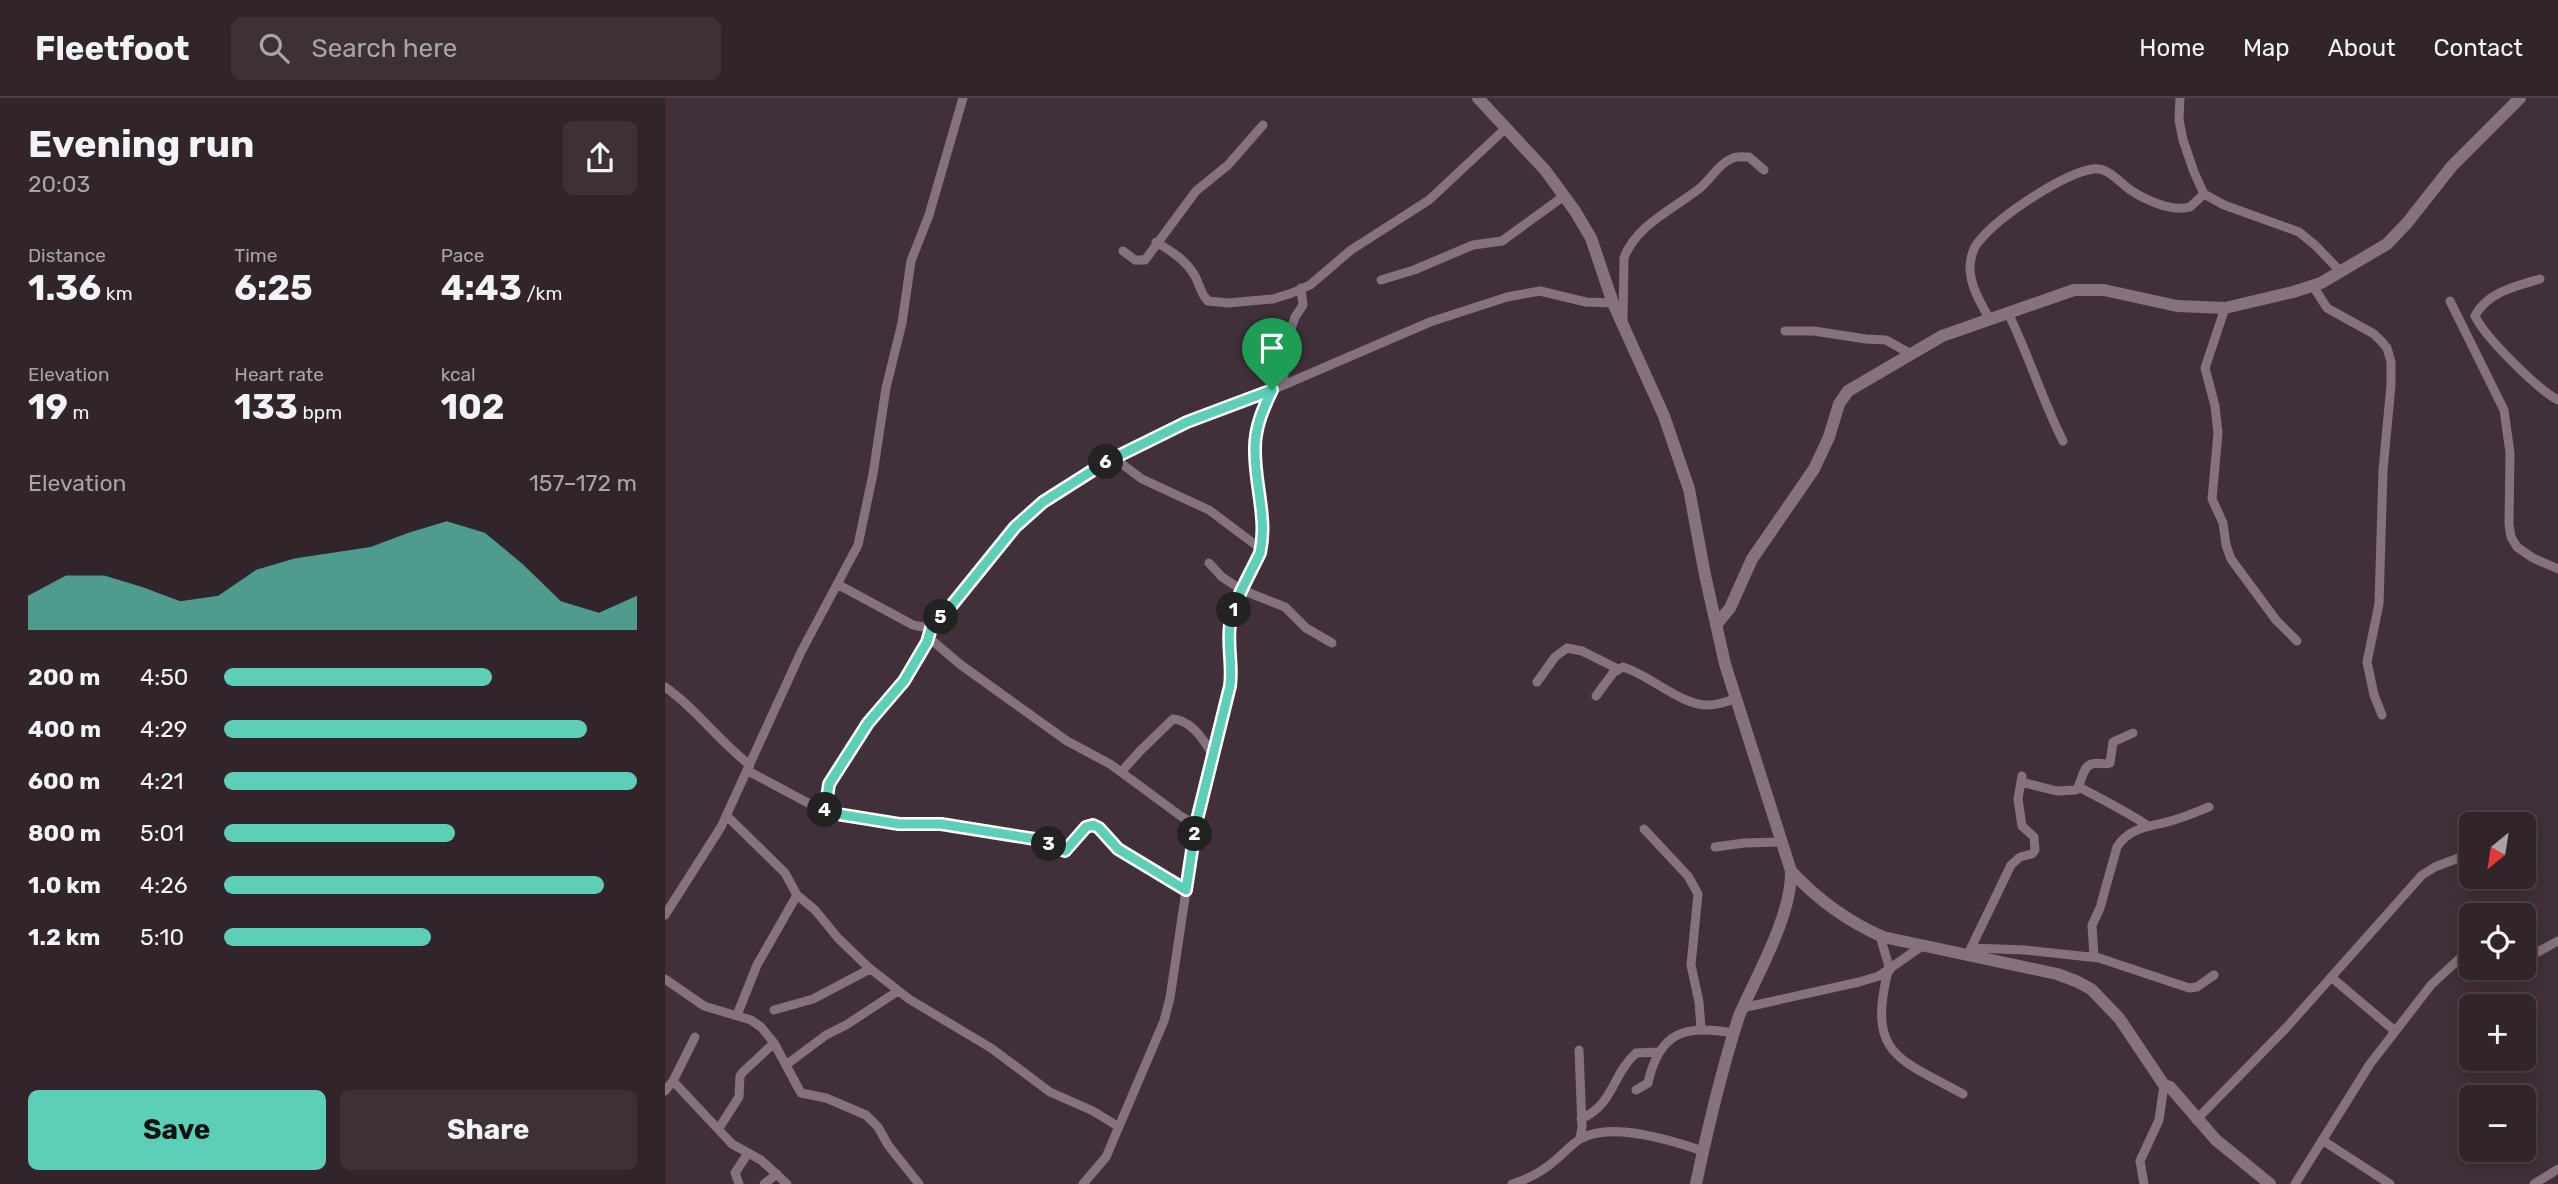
<!DOCTYPE html>
<html lang="en">
<head>
<meta charset="utf-8">
<style>
	body { margin:0; font-family:Rubik,sans-serif; background:#3d3037; color:#f1f3f6; height:100vh; display:flex; flex-direction:column; font-size:26px; white-space:nowrap }
	* { box-sizing:border-box; margin:0 }
	p { font-size:23px; color:#a8a4a9 }
	.icon { flex:none; width:38px; height:38px; fill:none; stroke:currentColor; stroke-width:2; stroke-linecap:round; stroke-linejoin:round }
	.map { position:relative; flex:1; overflow:hidden }
	.drawer { display:flex; flex-direction:column; background:#31242b; width:665px }
	.drawer>* { flex:none }
	.needle { width:46px; rotate:210deg }
	.buttons { position:absolute; left:1794px; top:714px; display:grid; gap:14px }
	.buttons a { display:grid; place-items:center; width:77px; height:77px; border-radius:10px; background:#31242b; box-shadow:0 4px 18px #0003,0 0 0 2px #4c4147; font-size:35px }
	.pin { position:absolute; display:grid; place-items:center; width:60px; height:60px; color:#fff; margin:-72px -30px; border-radius:50% 50% 50% 0; rotate:-45deg; box-shadow:0 0 7px #0007 }
	.pin .icon { rotate:45deg }
	.km { position:absolute; width:35px; height:35px; margin:-18px; border-radius:50%; background:#222; color:#fff; font-size:19px; line-height:35px; text-align:center }
	.round { display:grid; place-items:center; flex:none; width:74px; height:74px; border-radius:10px; background:#3d3037 }
	.summary { display:flex; align-items:center; justify-content:space-between; height:119px; padding:0 28px }
	h1 { font-size:38px; font-weight:700; line-height:52px }
	.metrics { display:grid; grid-template-columns:repeat(3,1fr); gap:10px; height:119px; padding:7px 28px }
	.metrics div { display:grid; align-content:center }
	.metrics b { font-size:35px; font-weight:700 }
	.metrics small { font-size:19px; font-weight:400 }
	.metrics p { font-size:19px }
	.chart { height:196px; padding:14px 28px }
	.chart p { display:flex; justify-content:space-between }
	.chart svg { width:100%; height:126px; margin-top:7px; fill:#5dceb8; opacity:.7 }
	.primary-button { display:flex; gap:14px; margin-top:auto; padding:14px 28px }
	.primary-button a { flex:1; height:80px; border-radius:10px; background:#5dceb8; color:#111; font-size:28px; font-weight:700; line-height:80px; text-align:center }
	.primary-button a+a { background:#3d3037; color:#f1f3f6 }
	ul { padding:0 28px; list-style:none; font-size:23px }
	li { display:grid; grid-template-columns:112px 84px 1fr; align-items:center; height:52px }
	li i { height:18px; border-radius:9px; background:#5dceb8 }
	header { display:flex; align-items:center; gap:42px; box-sizing:border-box; height:98px; padding:0 35px; background:#31242b; border-bottom:2px solid #4c4147 }
	header strong { font-size:33px }
	nav { display:flex; gap:38px; margin-inline-start:auto; font-size:24px }
	.search { width:490px; height:63px; background:#3d3037; display:flex; align-items:center; gap:18px; box-sizing:border-box; padding:0 24px; border-radius:10px; color:#a8a4a9; font-size:26px }
	main { display:flex; flex:1; min-height:0 }
	.map>svg:first-child { display:block }
	.lines { fill:none; stroke-linecap:round; stroke-linejoin:round }
	.street { stroke:#86727c; stroke-width:9 }
	.secondary { stroke:#86727c; stroke-width:12 }
	.route-casing { stroke:#fff; stroke-width:14 }
	.route { stroke:#5dceb8; stroke-width:9 }
</style>
</head>
<body>
<header>
<strong>Fleetfoot</strong>
<div class="search"><svg class="icon" aria-label="search" viewBox="0 0 24 24"><circle cx="10" cy="10" r="6"/><path d="M15 15l6 6"/></svg>Search here</div>
<nav><a>Home</a><a>Map</a><a>About</a><a>Contact</a></nav>
</header>
<main>
<section class="drawer">
<div class="summary"><div><h1>Evening run</h1><p>20:03</p></div><a class="round"><svg class="icon" aria-label="share" viewBox="0 0 24 24"><path d="M12 15V3M7 8l5-5 5 5M5 13v7h14v-7"/></svg></a></div>
<div class="metrics">
<div><p>Distance</p><b>1.36<small> km</small></b></div>
<div><p>Time</p><b>6:25</b></div>
<div><p>Pace</p><b>4:43<small> /km</small></b></div>
</div>
<div class="metrics">
<div><p>Elevation</p><b>19<small> m</small></b></div>
<div><p>Heart rate</p><b>133<small> bpm</small></b></div>
<div><p>kcal</p><b>102</b></div>
</div>
<div class="chart"><p><span>Elevation</span>157–172 m</p>
<svg viewBox="0 0 160 44" preserveAspectRatio="none"><path d="M0 44V32L10 25L20 25L30 29L40 34L50 32L60 23L70 19L80 17L90 15L100 10L110 6L120 10L130 21L140 34L150 38L160 32V44z"/></svg>
</div>
<ul>
<li><b>200 m</b>4:50<i style="width:65%"></i></li>
<li><b>400 m</b>4:29<i style="width:88%"></i></li>
<li><b>600 m</b>4:21<i style="width:100%"></i></li>
<li><b>800 m</b>5:01<i style="width:56%"></i></li>
<li><b>1.0 km</b>4:26<i style="width:92%"></i></li>
<li><b>1.2 km</b>5:10<i style="width:50%"></i></li>
</ul>
<div class="primary-button"><a>Save</a><a>Share</a></div>
</section>
<div class="map">
<svg width="1893" height="1086" viewBox="0 0 1893 1086">
	<rect width="100%" height="100%" fill="#413039"/>
	<g class="lines">
		<path class="street" d="M1515,0L1514,22L1518,42L1529,74L1539,96L1559,107L1634,134L1650,147L1675,173
			M491,144C506,153 521,162 530,178C535,187 535,195 543,203L563,205L608,201L627,195L645,187L686,152L764,102L841,30
			M458,153L470,162H480L531,93L563,67L598,27
			M1875,181C1852,188 1822,194 1810,218C1819,238 1872,291 1893,302
			M716,182L749,172L808,147L837,143L899,98
			M1648,188L1662,210L1709,236L1716,243L1722,250L1726,264V287L1718,372L1714,506L1702,564L1709,597L1717,617
			M1785,203L1839,312L1845,355L1844,426L1846,439L1852,449L1868,460L1893,471
			M1560,210L1540,270L1550,308L1553,335L1547,401L1558,425L1561,447L1566,461L1611,522L1632,543
			M1343,215C1364,257 1377,302 1398,343
			M958,222L959,160C971,127 1010,110 1035,90C1046,81 1054,65 1068,60C1072,58 1079,59 1084,59L1099,72
			M1325,222C1316,206 1304,186 1305,167C1306,158 1309,148 1315,142C1335,118 1397,76 1428,71C1443,69 1453,83 1464,91C1480,102 1506,114 1525,109L1539,96
			M1120,233H1149L1201,241L1221,242L1246,256
			M618,287L622,243L630,219L638,207L636,190
			M449,360L477,381L544,412L596,451
			M544,465L557,479L577,492L620,509L641,530L667,545
			M172,486L248,527L258,529L267,527L282,513L350,430L378,404L441,364L522,324L607,292L765,224L842,199L875,193L921,204L948,205
			M263,539L296,567L402,643L445,666L517,719L531,726
			M872,584L890,559L902,550L917,553L953,571
			M0,589C32,611 54,644 85,667
			M931,598L948,575L958,569C987,578 1016,608 1044,607C1053,607 1062,603 1071,601
			M83,673L160,714L234,726H276L370,741L396,753C410,751 411,733 423,728C433,723 446,743 452,749C471,768 498,779 521,792
			M457,673L475,653L508,621C526,622 540,643 548,658
			M1356,684L1392,693L1411,692C1417,685 1417,668 1427,666C1433,664 1439,667 1445,665L1448,644L1468,635
			M1414,689C1438,702 1461,713 1483,728
			M160,714C167,640 245,602 264,535
			M62,718L120,775L132,797L92,867L72,917
			M979,731L1023,778L1033,796L1026,867L1034,904L1036,930
			M1050,749L1079,745L1116,744
			M132,797L150,812L173,840L203,869L244,901L326,950L385,994L428,1013L454,1029
			M0,817L56,729L136,554L193,447L208,376L221,290L237,225L246,163L264,117L298,0
			M1215,838L1225,872
			M1306,850L1360,852L1434,860L1524,890L1532,889L1549,877
			M1304,854L1346,767L1355,759L1367,756L1370,752L1369,739L1357,728L1353,701L1357,678
			M1429,859L1427,827L1435,810L1452,749C1465,727 1490,729 1512,721C1523,718 1533,713 1544,709
			M1858,862L1893,843
			M1223,873C1202,957 1234,961 1298,996
			M1666,879L1730,933
			M0,881L39,908L86,922L96,929L109,945L136,995L161,1000L201,1017L213,1029L223,1047L254,1086
			M1077,910L1194,884L1214,878L1257,848
			M109,912L148,901L205,871
			M914,952L917,1029L915,1041
			M121,967L161,937L181,927L233,893
			M8,983L67,1046L96,1062L122,1086
			M971,992L983,985C994,934 1020,926 1068,935
			M0,993L8,983L30,939
			M916,1021C950,1005 946,978 971,955L993,954
			M1531,1022L1621,930L1757,777L1770,769L1801,757
			M54,1030L74,999L75,978L78,974L109,945
			M1657,1042L1725,1086
			M74,1086L70,1075L83,1055
			M99,1086L112,1076
			M418,1086L441,1059L499,923L505,900L531,726L565,588C569,564 562,540 568,515L597,445L598,428L589,352L591,332L607,292
			M847,1086C864,1081 880,1072 894,1059C901,1053 907,1046 915,1041C946,1023 1006,1042 1038,1053
			M1479,1086L1475,1063L1494,1022L1499,987
			M1630,1086L1705,966L1766,887L1794,861L1806,863
			M1869,1086L1893,1071"/>
		<path class="secondary" d="M813,0L880,72L910,113L926,140L948,205L999,318L1024,391L1040,477L1060,566L1126,773C1151,800 1184,824 1218,839L1392,876L1411,883L1426,891L1454,920L1499,987L1505,989L1551,1042L1605,1086
			M1051,527L1065,510L1087,461L1149,371L1164,339L1174,306L1183,293L1277,238L1409,192H1439L1512,208L1560,210L1628,194L1656,185L1722,146L1742,125L1787,68L1855,0
			M1031,1086C1043,1029 1056,974 1074,918C1092,877 1127,817 1126,773"/>
	</g>
	<g class="lines">
		<g class="route-casing">
			<path id="route" d="M607,292C598,311 590,329 590,350C589,385 603,420 595,455C584,478 569,502 565,527C562,547 568,568 565,588L531,726L521,792L453,751L434,730L428,727L421,729L400,753L370,741L276,726H234L160,714L164,686L203,625L239,583L262,544L267,527L282,513L350,429L378,404L441,364L522,324Z"/>
		</g>
		<use href="#route" class="route"/>
	</g>
</svg>
<div class="buttons">
<a><svg class="needle" viewBox="-14 -14 28 28"><path d="M0-13l5 13h-10z" fill="#e53935"/><path d="M0 13l5-13h-10z" fill="#a8a4a9"/></svg></a>
<a><svg class="icon" aria-label="locate" viewBox="0 0 24 24"><circle cx="12" cy="12" r="6"/><path d="M12 2v4M12 18v4M2 12h4M18 12h4"/></svg></a>
<a>+</a>
<a>−</a>
</div>
<div class="pin" style="left:607px;top:292px;background:#1e9e55"><svg class="icon" aria-label="arrive" viewBox="0 0 24 24"><path d="M6 21V4h12l-3 4 3 4H6"/></svg></div>
<b class="km" style="left:569px;top:512px">1</b>
<b class="km" style="left:530px;top:736px">2</b>
<b class="km" style="left:384px;top:746px">3</b>
<b class="km" style="left:160px;top:712px">4</b>
<b class="km" style="left:276px;top:519px">5</b>
<b class="km" style="left:441px;top:364px">6</b>
</div>
</main>
</body>
</html>
